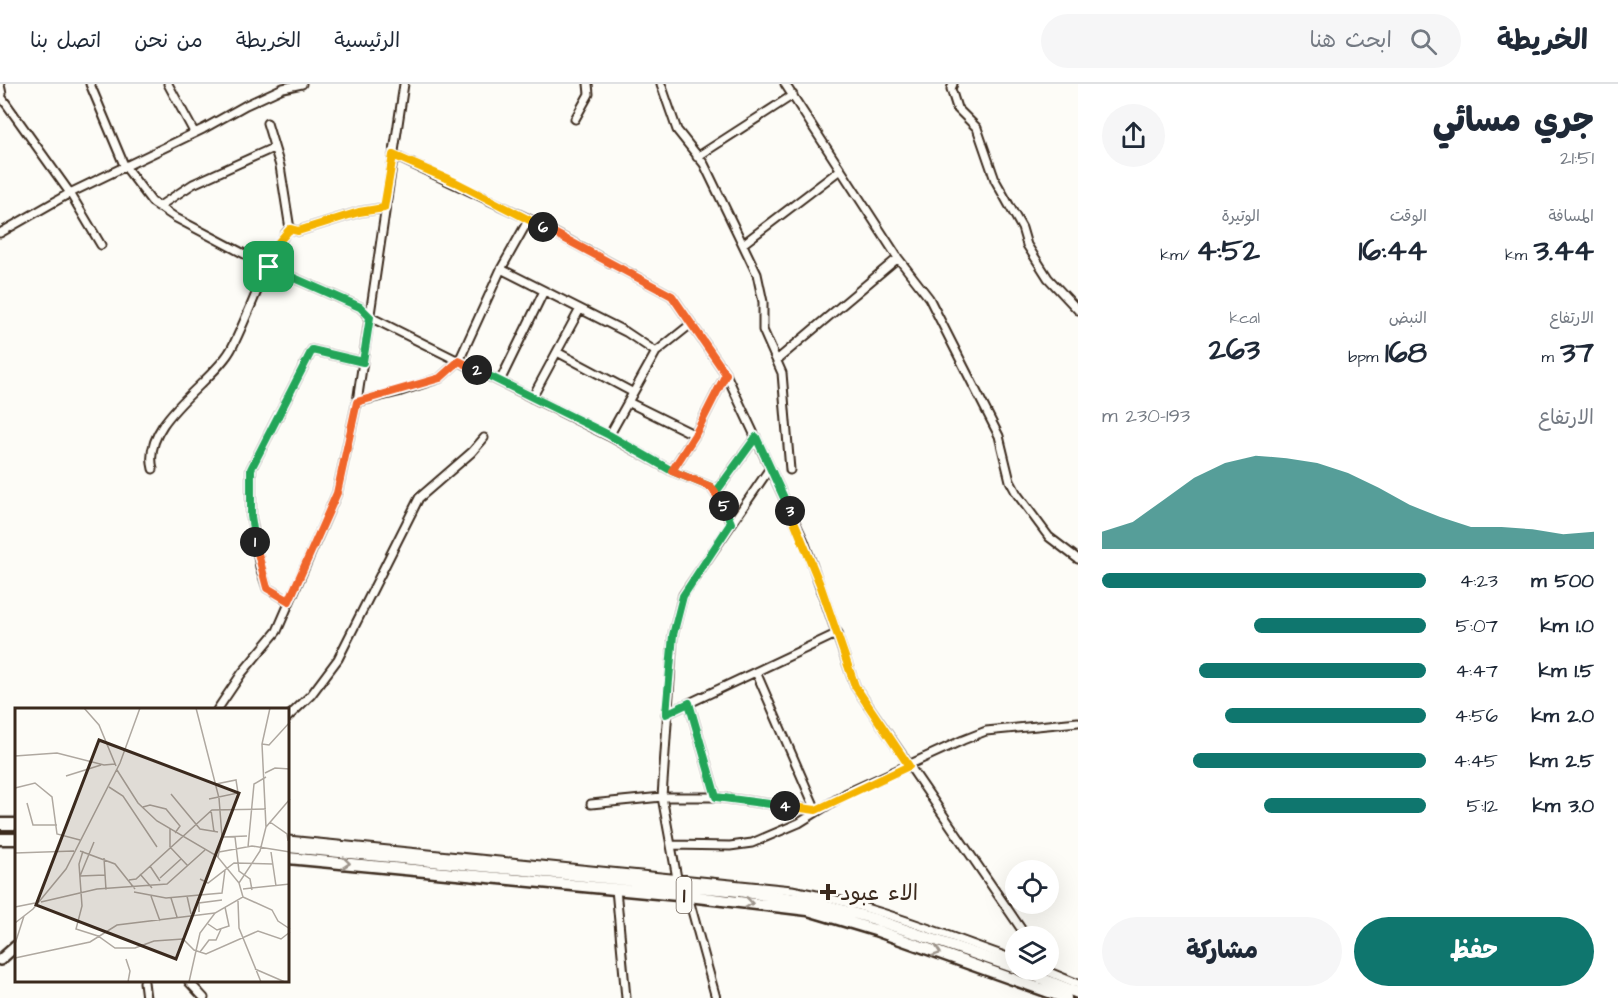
<!DOCTYPE html>
<html lang="ar">
<head>
<meta charset="utf-8">
<style>
	body { margin:0; font-family:"Architects Daughter","Playpen Sans Arabic",sans-serif; background:#f6f6f7; color:#1f2937; direction:rtl; height:100vh; display:flex; flex-direction:column; font-size:22px; white-space:nowrap }
	* { box-sizing:border-box; margin:0 }
	p { font-size:20px; color:#747a83 }
	.icon { flex:none; width:33px; height:33px; fill:none; stroke:currentColor; stroke-width:2; stroke-linecap:round; stroke-linejoin:round }
	.map { position:relative; flex:1; overflow:hidden; direction:ltr }
	.side { display:flex; flex-direction:column; background:#fff; width:540px }
	.side>* { flex:none }
	.tools { position:absolute; left:1005px; top:776px; display:grid; gap:12px }
	.tools a { display:grid; place-items:center; width:54px; height:54px; border-radius:50%; background:#fff; box-shadow:0 6px 24px #0002; font-size:30px }
	.pin { position:absolute; display:grid; place-items:center; width:51px; height:51px; color:#fff; margin:-26px; border-radius:12px; box-shadow:0 3px 9px #0006 }
	.km { position:absolute; width:30px; height:30px; margin:-15px; border-radius:50%; background:#222; color:#fff; font-size:16px; line-height:30px; text-align:center }
	.round { display:grid; place-items:center; flex:none; width:63px; height:63px; border-radius:32px; background:#f6f6f7 }
	.headline { display:flex; align-items:center; justify-content:space-between; height:102px; padding:0 24px }
	h1 { font-size:33px; font-weight:800; line-height:45px }
	.figures { display:grid; grid-template-columns:repeat(3,1fr); gap:9px; height:102px; padding:6px 24px }
	.figures div { display:grid; align-content:center }
	.figures b { font-size:30px; font-weight:800 }
	.figures small { font-size:16px; font-weight:400 }
	.figures p { font-size:16px }
	.chart { height:168px; padding:12px 24px }
	.chart p { display:flex; justify-content:space-between }
	.chart svg { width:100%; height:108px; margin-top:6px; fill:#0f766e; opacity:.7 }
	.cta { display:flex; gap:12px; margin-top:auto; padding:12px 24px }
	.cta a { flex:1; height:69px; border-radius:36px; background:#0f766e; color:#fff; font-size:24px; font-weight:800; line-height:69px; text-align:center }
	.cta a+a { background:#f6f6f7; color:#1f2937 }
	ul { padding:0 24px; list-style:none; font-size:20px }
	li { display:grid; grid-template-columns:96px 72px 1fr; align-items:center; height:45px }
	li i { height:15px; border-radius:8px; background:#0f766e }
	header { display:flex; align-items:center; gap:36px; box-sizing:border-box; height:84px; padding:0 30px; background:#fff; border-bottom:2px solid #e0e1e3 }
	header strong { font-size:28px }
	nav { display:flex; gap:33px; margin-inline-start:auto; font-size:21px }
	.search { width:420px; height:54px; background:#f6f6f7; display:flex; align-items:center; gap:15px; box-sizing:border-box; padding:0 21px; border-radius:33px; color:#747a83; font-size:22px }
	main { display:flex; flex:1; min-height:0 }
	.map>svg:first-child { display:block }
	.lines { fill:none; stroke-linecap:round; stroke-linejoin:round }
	.street-casing { stroke:#3b2a1e; stroke-width:11 }
	.secondary-casing { stroke:#3b2a1e; stroke-width:14 }
	.primary-casing { stroke:#3b2a1e; stroke-width:15 }
	.street { stroke:#fdfcf7; stroke-width:7 }
	.secondary { stroke:#fdfcf7; stroke-width:9 }
	.primary { stroke:#fdfcf7; stroke-width:10 }
	.oneway { stroke:#9c938a }
	.split-1-casing { stroke:#fff; stroke-width:12 }
	.split-2-casing { stroke:#fff; stroke-width:12 }
	.split-3-casing { stroke:#fff; stroke-width:12 }
	.split-4-casing { stroke:#fff; stroke-width:12 }
	.split-5-casing { stroke:#fff; stroke-width:12 }
	.split-6-casing { stroke:#fff; stroke-width:12 }
	.split-7-casing { stroke:#fff; stroke-width:12 }
	.split-1 { stroke:#22a559; stroke-width:8 }
	.split-2 { stroke:#f0652b; stroke-width:8 }
	.split-3 { stroke:#22a559; stroke-width:8 }
	.split-4 { stroke:#f5b400; stroke-width:8 }
	.split-5 { stroke:#22a559; stroke-width:8 }
	.split-6 { stroke:#f0652b; stroke-width:8 }
	.split-7 { stroke:#f5b400; stroke-width:8 }
	.poi-dot { fill:#3b2a1e; stroke:#fdfcf7; stroke-width:2 }
	.labels { text-anchor:middle; stroke-width:6; stroke-linejoin:round; paint-order:stroke }
	.shield { fill:#fdfcf7; stroke:#75695f; stroke-width:1.5 }
	.shield-label { font-size:21px; font-weight:bold; fill:#3b2a1e }
	.poi-label { font-size:22px; fill:#3b2a1e; stroke:#fdfcf7; text-anchor:start }
	.inset-road { fill:none; stroke:#afa8a0; stroke-width:1.5 }
	.view { fill:#3b2a1e; fill-opacity:0.15; stroke:#3b2a1e; stroke-width:3 }
	.inset-edge { fill:none; stroke:#3b2a1e; stroke-width:3 }
</style>
</head>
<body>
<header>
<strong>الخريطة</strong>
<div class="search"><svg class="icon" aria-label="search" viewBox="0 0 24 24"><circle cx="10" cy="10" r="6"/><path d="M15 15l6 6"/></svg>ابحث هنا</div>
<nav><a>الرئيسية</a><a>الخريطة</a><a>من نحن</a><a>اتصل بنا</a></nav>
</header>
<main>
<section class="side">
<div class="headline"><div><h1>جري مسائي</h1><p>21:51</p></div><a class="round"><svg class="icon" aria-label="share" viewBox="0 0 24 24"><path d="M12 15V3M7 8l5-5 5 5M5 13v7h14v-7"/></svg></a></div>
<div class="figures">
<div><p>المسافة</p><b>3.44<small> km</small></b></div>
<div><p>الوقت</p><b>16:44</b></div>
<div><p>الوتيرة</p><b>4:52<small> /km</small></b></div>
</div>
<div class="figures">
<div><p>الارتفاع</p><b>37<small> m</small></b></div>
<div><p>النبض</p><b>168<small> bpm</small></b></div>
<div><p>kcal</p><b>263</b></div>
</div>
<div class="chart"><p><span>الارتفاع</span>193–230 m</p>
<svg viewBox="0 0 160 44" preserveAspectRatio="none"><path d="M0 44V37L10 33L20 24L30 15L40 9L50 6L60 7L70 9L80 13L90 19L100 26L110 31L120 35L130 35L140 36L150 38L160 37V44z"/></svg>
</div>
<ul>
<li><b>500 m</b>4:23<i style="width:100%"></i></li>
<li><b>1.0 km</b>5:07<i style="width:53%"></i></li>
<li><b>1.5 km</b>4:47<i style="width:70%"></i></li>
<li><b>2.0 km</b>4:56<i style="width:62%"></i></li>
<li><b>2.5 km</b>4:45<i style="width:72%"></i></li>
<li><b>3.0 km</b>5:12<i style="width:50%"></i></li>
</ul>
<div class="cta"><a>حفظ</a><a>مشاركة</a></div>
</section>
<div class="map">
<svg width="1078" height="914" viewBox="0 0 1078 914">
	<rect width="100%" height="100%" fill="#fdfcf7"/>
	<filter id="ink" filterUnits="userSpaceOnUse"><feTurbulence type="fractalNoise" baseFrequency=".0167" numOctaves="2"/><feDisplacementMap in="SourceGraphic" scale="12" xChannelSelector="R" yChannelSelector="G"/><feConvolveMatrix kernelMatrix="1 2 1 2 8 2 1 2 1" color-interpolation-filters="sRGB"/></filter>
	<g filter="url(#ink)">
		<g class="lines">
			<g class="street-casing">
				<path id="street" d="M90,0L124,81L152,118L176,134L269,183L360,223L370,233L609,352L672,387L711,403L722,419L731,439
					M168,0L194,48
					M661,0L677,46L704,80L757,190L763,218V246L782,289L790,386
					M785,0L898,174L929,214L999,352L1010,397L1017,410L1049,453L1078,475
					M953,0L951,5L957,24L977,44L995,96L1022,144L1027,161L1048,194L1078,226
					M0,1L2,10
					M0,11L70,109L101,161
					M575,35L589,10L588,0
					M267,39L280,82L290,145
					M393,71L529,135L672,212L726,290L804,457L855,602L1026,852
					M697,73L793,11
					M158,123L193,100L273,64
					M290,145L298,147L359,128L384,124
					M0,149L70,109L203,45L246,21L283,4L302,0
					M743,160L840,86
					M501,185L626,248L656,268
					M557,268L632,308
					M778,275L898,174
					M500,297L544,207
					M532,314L580,225
					M357,318L398,308L440,294L459,277L501,185L529,135
					M628,318L695,351
					M609,352L656,268L691,240
					M153,385C141,338 210,301 230,267C243,246 276,153 290,145
					M672,387L695,351L726,290
					M716,408L756,353
					M289,517L267,504L260,483L251,432V385L312,266L363,278
					M756,588L816,726
					M689,619L716,713
					M217,626L242,589L277,547L337,409L357,318L404,0
					M666,630L838,549
					M288,633L311,611L338,575L419,414L472,368L484,354
					M591,720L662,713H716L816,726
					M288,756L792,806C869,820 942,850 1016,876
					M671,761L730,762L752,759L799,739L847,709L963,656L986,647L1078,638
					M677,794L662,713L673,551L683,511L770,384
					M616,805L626,914
					M688,812L716,914
					M1042,885L1078,900
					M144,898L146,914
					M189,898L204,914"/>
			</g>
			<g class="secondary-casing">
				<path id="secondary" d="M0,876L16,862"/>
			</g>
			<g class="primary-casing">
				<path id="primary" d="M0,740H16
					M0,755H16
					M288,763L738,807L810,817L874,835L1016,884
					M288,774L688,812L808,826L875,846L1066,914
					M1018,885L1078,909"/>
			</g>
			<use href="#street" class="street"/>
			<use href="#secondary" class="secondary"/>
			<use href="#primary" class="primary"/>
		</g>
		<defs><path id="oneway-chevron" d="M-2-3.5L2.5 0L-2 3.5" fill="none" stroke-width="1.6" stroke-linecap="round" stroke-linejoin="round" transform="scale(1.5)"/></defs>
		<g class="oneway">
			<use href="#oneway-chevron" transform="translate(346 779) rotate(6)"/>
			<use href="#oneway-chevron" transform="translate(749 819) rotate(8)"/>
			<use href="#oneway-chevron" transform="translate(937 868) rotate(19)"/>
		</g>
	</g>
	<g class="lines" filter="url(#ink)">
		<g class="split-1-casing">
			<path id="split-1" d="M255,458L251,432V385L312,266L363,278L370,233L360,223L269,183"/>
		</g>
		<g class="split-2-casing">
			<path id="split-2" d="M255,458L267,504L289,517L337,409L357,318L440,294L459,277L477,286"/>
		</g>
		<g class="split-3-casing">
			<path id="split-3" d="M477,286L609,351L672,387L711,403L716,408L756,353L790,427"/>
		</g>
		<g class="split-4-casing">
			<path id="split-4" d="M785,722L816,726L909,682L855,602L821,503L790,427"/>
		</g>
		<g class="split-5-casing">
			<path id="split-5" d="M724,422L731,439L683,512L673,551L666,630L689,619L716,713L785,722"/>
		</g>
		<g class="split-6-casing">
			<path id="split-6" d="M543,143L672,212L726,290L695,351L672,387L711,403L724,422"/>
		</g>
		<g class="split-7-casing">
			<path id="split-7" d="M269,183L277,160L290,145L298,147L359,128L384,124L393,71L455,98L543,143"/>
		</g>
		<use href="#split-1" class="split-1"/>
		<use href="#split-2" class="split-2"/>
		<use href="#split-3" class="split-3"/>
		<use href="#split-4" class="split-4"/>
		<use href="#split-5" class="split-5"/>
		<use href="#split-6" class="split-6"/>
		<use href="#split-7" class="split-7"/>
	</g>
	<path class="poi-dot" d="M825 799h6v6h6v6h-6v6h-6v-6h-6v-6h6z"/>
	<g class="labels">
		<rect class="shield" x="676.5" y="793" width="15" height="36" rx="4.5"/>
		<g class="shield-label">
			<text x="684" y="818">1</text>
		</g>
		<g class="poi-label">
			<text x="840" y="816">الاء عبود</text>
		</g>
	</g>
	<g transform="translate(15 624)">
		<rect width="274" height="274" fill="#fdfcf7"/>
		<path class="inset-road" d="M69,0L84,17L101,58M181,0L204,90L207,129L203,149M247,36L254,37L275,14M0,48L42,45L89,57L100,56M102,62L123,95L142,113L202,148L224,175L245,143L251,119L247,36L255,0M250,65L260,60L275,61M51,68L86,57M94,79L108,88L142,139M0,80L20,75L37,89L42,126L65,132M156,86L185,121L203,124M194,91L223,85L221,72L201,76M12,95L18,117H42M128,99L135,97L151,101L165,118L160,125M196,102L199,124M255,114L272,126L273,133M251,119L275,91M155,121V139L173,158M207,129L232,128M220,129L224,163L235,171L237,182M233,139L239,76L251,69M65,143L100,156L120,181M68,143L64,156L67,198L61,221L83,228L100,240H120L139,233L168,231L179,242L191,246L243,223L266,231L275,224M204,144L237,138L275,144M256,144L261,178M0,145L59,143M89,150L91,182M135,158L145,173M125,166L137,180M65,168L79,134M65,168L90,167M145,170L166,151M185,171L193,175L219,155L258,156M114,172L121,171L197,102L251,101M228,181L275,176M119,184L151,190L207,185L210,162M136,188L145,213M172,188L176,206M228,189L257,202L263,213L275,221M156,190L162,209M223,193L224,220L246,274M26,194L82,181L152,176L190,142M0,199L20,195M184,204V195L207,192M0,215L18,201L51,161L105,55L125,0M193,216L202,222L214,218L210,199M0,236L9,208M185,244L194,232H201L206,221M0,250L75,234L102,217L200,205M111,251L115,263L113,274M240,261L270,274M174,274L185,225L200,205L228,189L224,175"/>
		<path class="view" d="M84,32L224,85L161,251L21,197Z"/>
		<rect width="274" height="274" class="inset-edge"/>
	</g>
</svg>
<div class="tools">
<a><svg class="icon" aria-label="locate" viewBox="0 0 24 24"><circle cx="12" cy="12" r="6"/><path d="M12 2v4M12 18v4M2 12h4M18 12h4"/></svg></a>
<a><svg class="icon" aria-label="layers" viewBox="0 0 24 24"><path d="M12 4l9 5-9 5-9-5zM3 14l9 5 9-5"/></svg></a>
</div>
<div class="pin" style="left:269px;top:183px;background:#1e9e55"><svg class="icon" aria-label="arrive" viewBox="0 0 24 24"><path d="M6 21V4h12l-3 4 3 4H6"/></svg></div>
<b class="km" style="left:255px;top:458px">1</b>
<b class="km" style="left:477px;top:286px">2</b>
<b class="km" style="left:790px;top:427px">3</b>
<b class="km" style="left:785px;top:722px">4</b>
<b class="km" style="left:724px;top:422px">5</b>
<b class="km" style="left:543px;top:143px">6</b>
</div>
</main>
</body>
</html>
